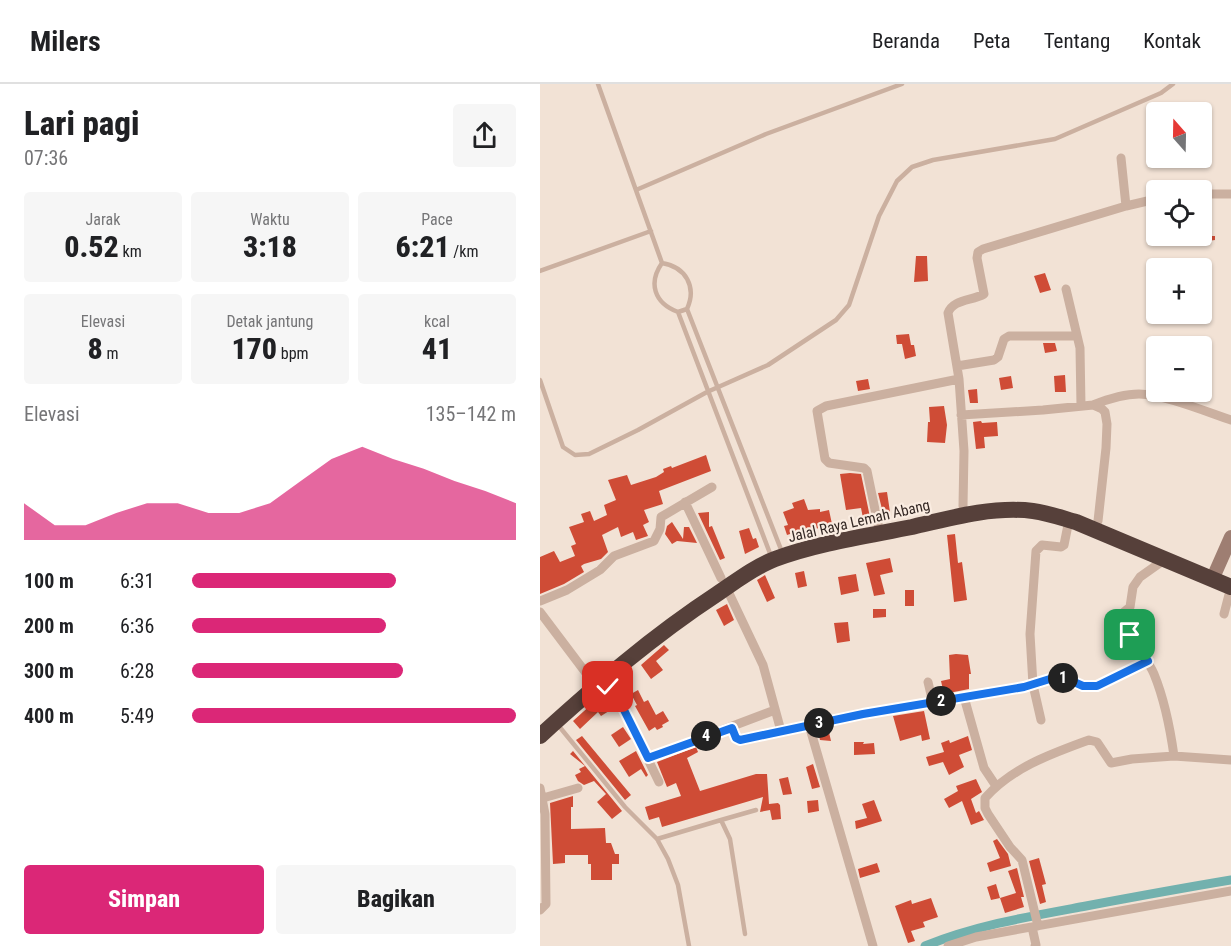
<!DOCTYPE html>
<html lang="id">
<head>
<meta charset="utf-8">
<style>
	body { margin:0; font-family:"Roboto Condensed",sans-serif; background:#f6f6f6; color:#202124; height:100vh; display:flex; flex-direction:column; font-size:22px; white-space:nowrap }
	* { box-sizing:border-box; margin:0 }
	p { font-size:20px; color:#757577 }
	.icon { flex:none; width:33px; height:33px; fill:none; stroke:currentColor; stroke-width:2; stroke-linecap:round; stroke-linejoin:round }
	.map { position:relative; flex:1; overflow:hidden }
	.sheet { display:flex; flex-direction:column; background:#fff; width:540px }
	.sheet>* { flex:none }
	.needle { width:39px; rotate:340deg }
	.tools { position:absolute; left:606px; top:18px; display:grid; gap:12px }
	.tools a { display:grid; place-items:center; width:66px; height:66px; border-radius:6px; background:#fff; box-shadow:0 2px 4px #0004; font-size:30px }
	.pin { position:absolute; display:grid; place-items:center; width:51px; height:51px; color:#fff; margin:-26px; border-radius:12px; box-shadow:0 3px 9px #0006 }
	.km { position:absolute; width:30px; height:30px; margin:-15px; border-radius:50%; background:#222; color:#fff; font-size:16px; line-height:30px; text-align:center }
	.round { display:grid; place-items:center; flex:none; width:63px; height:63px; border-radius:6px; background:#f6f6f6 }
	.summary { display:flex; align-items:center; justify-content:space-between; height:102px; padding:0 24px }
	h1 { font-size:33px; font-weight:800; line-height:45px }
	.metrics { display:grid; grid-template-columns:repeat(3,1fr); gap:9px; height:102px; padding:6px 24px }
	.metrics div { display:grid; align-content:center; border-radius:6px; background:#f6f6f6; text-align:center }
	.metrics b { font-size:30px; font-weight:800 }
	.metrics small { font-size:16px; font-weight:400 }
	.metrics p { font-size:16px }
	.chart { height:168px; padding:12px 24px }
	.chart p { display:flex; justify-content:space-between }
	.chart svg { width:100%; height:108px; margin-top:6px; fill:#db2777; opacity:.7 }
	.action { display:flex; gap:12px; margin-top:auto; padding:12px 24px }
	.action a { flex:1; height:69px; border-radius:6px; background:#db2777; color:#fff; font-size:24px; font-weight:800; line-height:69px; text-align:center }
	.action a+a { background:#f6f6f6; color:#202124 }
	ul { padding:0 24px; list-style:none; font-size:20px }
	li { display:grid; grid-template-columns:96px 72px 1fr; align-items:center; height:45px }
	li i { height:15px; border-radius:8px; background:#db2777 }
	header { display:flex; align-items:center; gap:36px; box-sizing:border-box; height:84px; padding:0 30px; background:#fff; border-bottom:2px solid #e0e0e0 }
	header strong { font-size:28px }
	nav { display:flex; gap:33px; margin-inline-start:auto; font-size:21px }
	main { display:flex; flex:1; min-height:0 }
	.map>svg:first-child { display:block }
	.lines { fill:none; stroke-linecap:round; stroke-linejoin:round }
	.canal { stroke:#72b1ae; stroke-width:9 }
	.building { fill:#cf4c36 }
	.lane { stroke:#cbb0a0; stroke-width:4.5 }
	.street { stroke:#cbb0a0; stroke-width:9 }
	.secondary { stroke:#9e7e72; stroke-width:14 }
	.highway { stroke:#56403a; stroke-width:16 }
	.route-casing { stroke:#fff; stroke-width:12 }
	.route { stroke:#1a73e8; stroke-width:8 }
	.labels { text-anchor:middle; stroke-width:4.5; stroke-linejoin:round; paint-order:stroke }
	.street-label { font-size:15px; fill:#342824; stroke:#faece1 }
</style>
</head>
<body>
<header>
<strong>Milers</strong>
<nav><a>Beranda</a><a>Peta</a><a>Tentang</a><a>Kontak</a></nav>
</header>
<main>
<section class="sheet">
<div class="summary"><div><h1>Lari pagi</h1><p>07:36</p></div><a class="round"><svg class="icon" aria-label="share" viewBox="0 0 24 24"><path d="M12 15V3M7 8l5-5 5 5M5 13v7h14v-7"/></svg></a></div>
<div class="metrics">
<div><p>Jarak</p><b>0.52<small> km</small></b></div>
<div><p>Waktu</p><b>3:18</b></div>
<div><p>Pace</p><b>6:21<small> /km</small></b></div>
</div>
<div class="metrics">
<div><p>Elevasi</p><b>8<small> m</small></b></div>
<div><p>Detak jantung</p><b>170<small> bpm</small></b></div>
<div><p>kcal</p><b>41</b></div>
</div>
<div class="chart"><p><span>Elevasi</span>135–142 m</p>
<svg viewBox="0 0 160 44" preserveAspectRatio="none"><path d="M0 44V29L10 38L20 38L30 33L40 29L50 29L60 33L70 33L80 29L90 20L100 11L110 6L120 11L130 15L140 20L150 24L160 29V44z"/></svg>
</div>
<ul>
<li><b>100 m</b>6:31<i style="width:63%"></i></li>
<li><b>200 m</b>6:36<i style="width:60%"></i></li>
<li><b>300 m</b>6:28<i style="width:65%"></i></li>
<li><b>400 m</b>5:49<i style="width:100%"></i></li>
</ul>
<div class="action"><a>Simpan</a><a>Bagikan</a></div>
</section>
<div class="map">
<svg width="691" height="862" viewBox="0 0 691 862">
	<rect width="100%" height="100%" fill="#f2e2d5"/>
	<g class="lines">
		<path class="canal" d="M385,862C437,841 492,832 546,822C594,813 643,804 691,796"/>
	</g>
	<path class="building" d="M662,52H666L668,72L662,73Z
		M651,152H675V156L652,159Z
		M376,172H387L388,197L374,198Z
		M505,189L511,206L500,209L494,192Z
		M369,250L371,261H374L376,272L365,275L362,260H357L356,251Z
		M503,259H515L517,267L505,269Z
		M525,291L526,308H515L514,292Z
		M471,292L473,304L461,306L459,294Z
		M328,295L330,305L318,307L316,297Z
		M437,305L438,319H430L428,306Z
		M404,322L407,341L405,359L387,358L388,338H390L389,323Z
		M441,337L442,339L457,338L458,352L444,353L445,364L436,365L433,338Z
		M166,371L171,387L119,407L123,420L104,426L109,438L103,441L108,452L96,456L93,448L81,453L78,443L62,451L68,468L61,475L44,480L41,482L44,488L24,500L0,510V473L14,467L20,478L35,472L31,462L36,460L29,443L44,438L41,430L50,427L54,437L67,431L64,421L76,416L68,396L87,391L91,401L116,393L124,388L123,385L131,382L132,384Z
		M310,389L321,390L330,433L323,434L321,424L306,426L300,390Z
		M347,408L350,428L343,429L338,409Z
		M264,415L268,426L280,425V428L289,426L292,440L269,447L268,444L247,451L244,442L248,441L243,428L254,424L252,419Z
		M169,428V443L172,442L185,474L180,476L158,429Z
		M132,438L143,455L144,443H149L157,459L137,457L132,460L125,450L127,442Z
		M209,444L213,455L216,454L219,463L205,470L199,447Z
		M415,450L418,479L422,478L427,516L414,518L407,451Z
		M350,474L353,488L340,491L345,510L334,512L326,479Z
		M264,487L267,502L258,504L255,489Z
		M316,490L319,507L301,511L298,493Z
		M225,491L235,514L227,518L217,496Z
		M365,506H374V522H365Z
		M187,520L194,536L184,542L176,526Z
		M333,525H346V533L333,534Z
		M308,538L310,557L297,559L294,539Z
		M124,561L129,566L116,577L123,586L111,595L101,581Z
		M416,570L428,571L431,590H429V605L404,610L401,597L410,595L409,571Z
		M98,606L104,618L108,616L116,631L123,627L129,637L122,641L123,643L117,646L115,643L109,647L95,622L97,621L91,610Z
		M64,609L74,622L67,624L69,627L61,632L58,628L40,645L33,637Z
		M384,627L390,655L382,657L381,651L360,657L353,632Z
		M83,643L91,655L79,663L71,651Z
		M288,644L291,657L280,656L278,646Z
		M42,652L91,711L85,716L36,656Z
		M428,652L432,666L419,671L424,683L409,691L403,678L389,682L386,673L404,668L401,659L409,656L410,659Z
		M314,658H324L323,660L334,659L335,670L314,671Z
		M156,663L158,668L147,674L160,707L216,690H227L229,720L238,719L240,721L241,735L232,736L230,726L220,728L223,713L122,743L119,733L109,736L105,723L141,712L136,699L127,703L117,678Z
		M33,667L82,727L72,735L57,718L66,710L54,697L44,701L38,697L35,691L41,688L39,685L45,682L30,670Z
		M96,667L108,691L106,693L101,685L89,693L79,677Z
		M273,680L280,703L272,705L266,683Z
		M248,693L252,710L243,711L239,695Z
		M436,695L442,708L431,715L436,729L439,727L444,736L431,741L422,717L409,724L404,715L418,707L416,702Z
		M33,712V723H31V745L65,744L66,759H71L75,770H79V780H72V796H51V780H48V771H25V779L13,780L10,719Z
		M278,716L279,727L268,729L267,717Z
		M334,716L342,737L316,745L315,737L327,734L322,720Z
		M457,755L468,770L471,782L450,788L447,779L460,774L453,757Z
		M499,774L506,800L502,801L506,818L500,820L489,777Z
		M337,779L340,788L320,794L318,785Z
		M477,784L484,813H481L484,823L465,829L460,814L476,809L468,787Z
		M456,800L460,814L451,816L447,803Z
		M391,814L398,833L383,838L385,843L371,847L375,857L368,859L355,822L371,816L372,820Z"/>
	<g class="lines">
		<path class="lane" d="M58,0L122,179
			M96,106L226,50L362,0
			M122,179C146,183 157,203 147,225L242,468
			M122,179C108,199 114,219 138,228L147,225
			M0,187L111,147
			M138,228L231,472
			M0,296L23,363L35,371L49,370L98,346L167,308L228,281L296,236L309,221L339,132L357,97L372,83L393,76L515,55L621,9L633,0
			M18,641L85,723L117,755L128,775L138,801L149,862
			M181,736L216,726
			M117,755L181,736L190,755L205,850"/>
		<path class="street" d="M581,74L586,122
			M662,110H691
			M526,205L540,264L541,322
			M417,282L454,276L458,273L464,255L469,252H536
			M553,321C568,315 583,310 599,310C623,310 667,328 691,336
			M421,331L503,326L553,321L562,325L565,328L567,340L566,364L558,437
			M145,418L181,494
			M423,422L424,367L419,295L408,229C413,215 432,217 444,210L437,174L438,168L443,165L586,122L616,115
			M338,440L327,387L324,384L289,379L285,375L277,327L286,322L419,295
			M624,476L600,493L593,503L590,523L584,528C584,551 605,569 614,590C625,617 630,643 634,672
			M186,503L223,581L241,647L323,630L484,603L513,595L525,594L543,602H557L608,577
			M0,517L27,506L60,486L74,472L114,457L120,445L121,433L172,403
			M0,528L49,593
			M684,530L691,503
			M62,596L78,614L119,698
			M388,598L393,619
			M424,613L444,684L456,702
			M501,636L493,601L490,550L496,467L502,461L521,463L524,461L529,436
			M269,641L333,862
			M192,643L196,654L200,656L241,647
			M108,674L235,626
			M0,704L5,730L6,820L0,826
			M3,714L38,704
			M498,842L482,776L470,763L448,730L445,724V714C473,683 511,670 549,656L557,658L571,679L592,675L634,672L691,676
			M492,843L496,861L495,862
			M408,862L436,853L691,807"/>
		<path class="secondary" d="M676,487L691,453"/>
		<path class="highway" d="M0,652C56,601 113,552 177,510C195,498 214,483 235,475C278,459 327,452 372,443C410,434 453,422 493,427C508,429 522,434 536,438L691,503"/>
	</g>
	<g class="lines">
		<g class="route-casing">
			<path id="route" d="M68,603L78,614L108,674L192,644L196,654L200,656L323,630L484,603L513,594H525L543,602H557L608,577L590,551"/>
		</g>
		<use href="#route" class="route"/>
	</g>
	<g class="labels">
		<g class="street-label">
			<text transform="translate(319 437) rotate(-13)" y="5">Jalal Raya Lemah Abang</text>
		</g>
	</g>
</svg>
<div class="tools">
<a><svg class="needle" viewBox="-14 -14 28 28"><path d="M0-13l5 13h-10z" fill="#e53935"/><path d="M0 13l5-13h-10z" fill="#757577"/></svg></a>
<a><svg class="icon" aria-label="locate" viewBox="0 0 24 24"><circle cx="12" cy="12" r="6"/><path d="M12 2v4M12 18v4M2 12h4M18 12h4"/></svg></a>
<a>+</a>
<a>−</a>
</div>
<div class="pin" style="left:590px;top:551px;background:#1e9e55"><svg class="icon" aria-label="arrive" viewBox="0 0 24 24"><path d="M6 21V4h12l-3 4 3 4H6"/></svg></div>
<div class="pin" style="left:68px;top:603px;background:#d93025"><svg class="icon" aria-label="check" viewBox="0 0 24 24"><path d="M5 12l5 5 9-10"/></svg></div>
<b class="km" style="left:523px;top:594px">1</b>
<b class="km" style="left:401px;top:617px">2</b>
<b class="km" style="left:279px;top:639px">3</b>
<b class="km" style="left:166px;top:652px">4</b>
</div>
</main>
</body>
</html>
